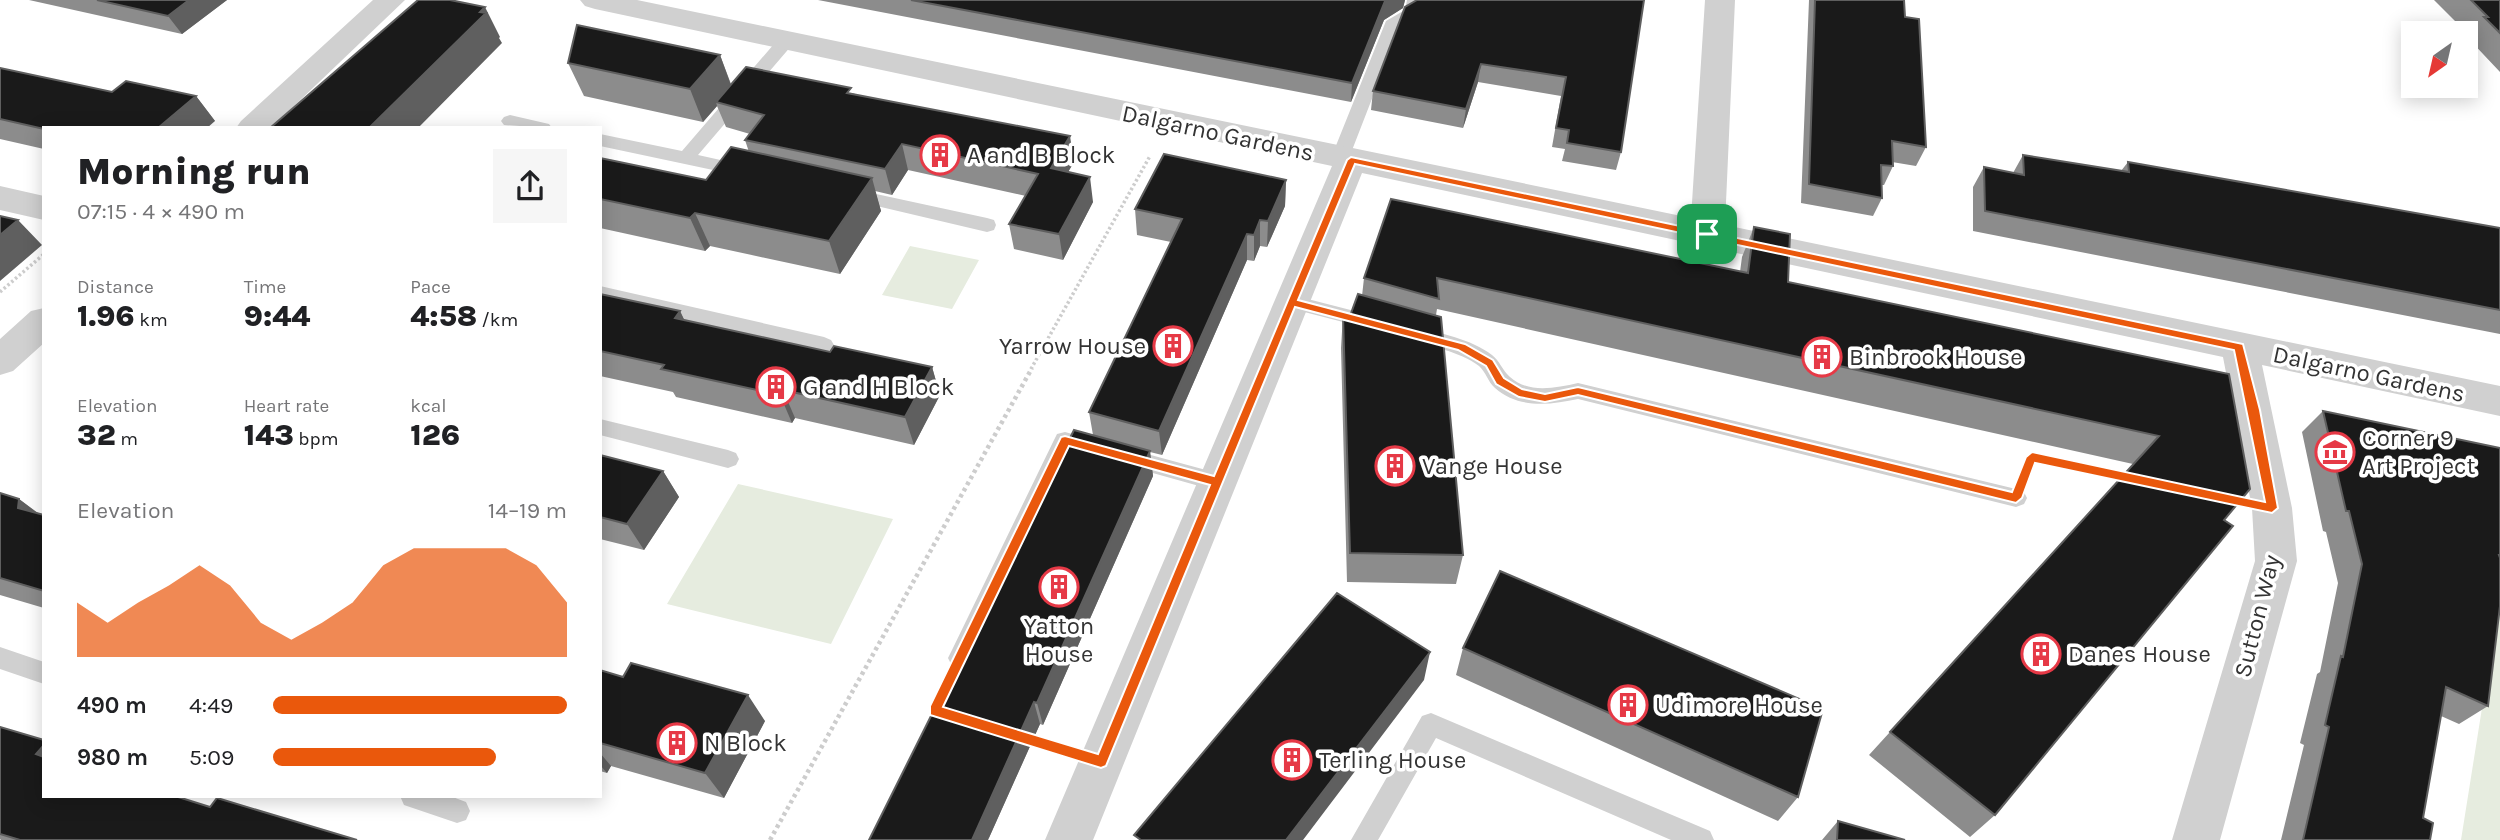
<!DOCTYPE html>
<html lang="en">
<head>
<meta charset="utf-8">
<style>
	body { margin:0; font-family:Karla,sans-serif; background:#f6f6f6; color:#202124; height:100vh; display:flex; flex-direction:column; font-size:26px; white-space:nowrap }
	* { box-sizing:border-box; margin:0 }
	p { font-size:23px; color:#757577 }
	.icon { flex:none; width:38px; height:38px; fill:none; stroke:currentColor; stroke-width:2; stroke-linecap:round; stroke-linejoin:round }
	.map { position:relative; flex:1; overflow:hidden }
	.sheet { position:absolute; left:42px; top:126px; width:560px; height:672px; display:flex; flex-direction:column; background:#fff; border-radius:0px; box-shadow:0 4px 18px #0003 }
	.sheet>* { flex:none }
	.needle { width:46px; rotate:214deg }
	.tools { position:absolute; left:2401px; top:21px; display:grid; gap:14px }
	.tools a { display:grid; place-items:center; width:77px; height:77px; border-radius:0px; background:#fff; box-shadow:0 4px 18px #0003; font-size:35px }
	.pin { position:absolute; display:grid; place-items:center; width:60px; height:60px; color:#fff; margin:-30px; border-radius:14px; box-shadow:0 4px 10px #0006 }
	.round { display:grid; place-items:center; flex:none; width:74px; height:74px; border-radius:0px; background:#f6f6f6 }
	.summary { display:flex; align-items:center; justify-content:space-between; height:119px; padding:0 35px }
	h1 { font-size:38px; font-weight:800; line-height:52px }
	.figures { display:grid; grid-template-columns:repeat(3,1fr); gap:10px; height:119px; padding:7px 35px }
	.figures div { display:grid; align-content:center }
	.figures b { font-size:30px; font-weight:800 }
	.figures small { font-size:19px; font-weight:400 }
	.figures p { font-size:19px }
	.chart { height:196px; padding:14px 35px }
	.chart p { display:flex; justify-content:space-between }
	.chart svg { width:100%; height:126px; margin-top:7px; fill:#ea580c; opacity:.7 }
	ul { padding:0 35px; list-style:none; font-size:23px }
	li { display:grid; grid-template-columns:112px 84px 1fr; align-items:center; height:52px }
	li i { height:18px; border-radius:9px; background:#ea580c }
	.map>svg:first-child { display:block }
	.green { fill:#e6ecdf }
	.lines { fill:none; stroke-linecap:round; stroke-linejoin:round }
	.path-far1 { stroke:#cdcdcd; stroke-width:3.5; stroke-dasharray:2.5 2.5; stroke-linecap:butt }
	.path { stroke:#cdcdcd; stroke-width:4.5; stroke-dasharray:3.5 3.5; stroke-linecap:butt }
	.lane { fill:#d0d0d0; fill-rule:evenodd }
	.street { fill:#d0d0d0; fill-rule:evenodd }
	.wall { fill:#8c8c8c }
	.shaded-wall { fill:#5f5f5f }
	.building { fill:#1a1a1a; stroke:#5f5f5f; stroke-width:2 }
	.route { fill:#ea580c; stroke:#fff; stroke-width:2; fill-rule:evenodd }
	.labels { text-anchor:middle; stroke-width:7; stroke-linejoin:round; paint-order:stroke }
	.street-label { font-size:24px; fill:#333; stroke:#fff }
	.poi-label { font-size:24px; fill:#333; stroke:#fff; text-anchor:start }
</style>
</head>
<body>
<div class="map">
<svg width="2500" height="840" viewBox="0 0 2500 840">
	<rect width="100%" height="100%" fill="#fff"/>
	<path class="green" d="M910,246L979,260L952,309L882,295Z
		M738,484L893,519L831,644L667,604Z
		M2500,595V840H2461Z"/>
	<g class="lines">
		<path class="path-far1" d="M0,292L44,254
			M1031,369L1150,156"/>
		<path class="path" d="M2029,465L2032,457L2128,477
			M1029,739L1054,747
			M770,840L1032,368"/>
		<path class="lane" d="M1407,0H1423L1420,13L1401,24L1349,158L1346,162H1334L1331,158L1386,21L1405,10Z
			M786,36L794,41L792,45L698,155L752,167L755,171L752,175L746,177L600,146V134L682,151L780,37Z
			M510,115L549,124L552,128L504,125L501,121L504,117Z
			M853,189L987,218L994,220L996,225L994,230L987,232L847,199L844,195L847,191Z
			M600,286L824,337L831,340L834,345L831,350L824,353L600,300Z
			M1292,295L1374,316L1381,318L1384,323L1381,328L1374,330L1285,307L1282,302L1285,297Z
			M1415,327C1440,333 1471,339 1492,355C1500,361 1502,370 1510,377C1529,394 1555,388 1578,383L2016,489L2024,492L2027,498L2024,504L2016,507L1578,399C1550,405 1519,409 1495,388C1488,382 1486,372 1479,366C1459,351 1431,347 1408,339L1405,334L1408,329Z
			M600,419L728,450L736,453L739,459L736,465L728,468L600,435Z
			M1065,432L1102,442L1105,448L1102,454L1094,457L1071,450L968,666L960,669L952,666L948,658L952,650L1054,440L1057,434Z
			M1125,448L1217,473L1225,476L1228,482L1225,488L1217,491L1117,463L1114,457L1117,451Z
			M0,647L44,662V684L0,669Z
			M1431,713L1710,831L1714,840H1671L1436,738L1378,840H1351L1422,716Z
			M400,796H450L466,802L470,811L466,820L457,823L404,805Z"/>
		<path class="street" d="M373,0H405L271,128H236L241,121Z
			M580,0H637L1691,218L1705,0H1735L1725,225L2500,386V416L2262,365L2292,508L2297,561L2220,840H2172L2255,561L2252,508L2223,357L1362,173L1093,840H1045L1332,166L595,9L585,6Z
			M0,186L44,196V220L0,210Z
			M44,308V343L13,371L0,375V339L31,311Z"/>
	</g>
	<path class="wall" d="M29,0H227L182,34Z
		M818,0H1405L1403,8L1384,20L1351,102Z
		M1644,0L1621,152L1616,170L1562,161L1565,149L1552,147L1561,96L1478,82L1463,128L1371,110L1373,91Z
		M1809,0H1904L1905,17L1926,147L1916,166L1892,162L1893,166L1884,185H1881L1882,198L1873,216L1801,203Z
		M2434,0H2500V72L2467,37L2469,35Z
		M720,55L731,84L852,93L1074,162L1068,172L1093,202L1063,260L1014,249L1009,224L1026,196L908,170L892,195L875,191L881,211L840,274L710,246L705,251L600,228V158L706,180L749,152L745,140L750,134L726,127L717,106L703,122L584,96L568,63Z
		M0,68L112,92L196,96L215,121L44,128V149L0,139Z
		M2023,155L2121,171L2128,162L2500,228V334L1973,231V187L1984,167L2013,173Z
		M1286,180L1285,206L1267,247L1260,246L1254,261L1247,260L1162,455L1150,452L1153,476L1043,725L1040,724L988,840L1093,435L1089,412L1171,242L1137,235L1135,209Z
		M1754,227L1788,282L2229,374L2224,520L1995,815L1970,837L1869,755L1890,732L2133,464L1437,309L1436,315L1463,555L1456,584L1347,582L1341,348L1343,315L1350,316L1362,296L1364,278L1740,272L1742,257Z
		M600,294L680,311L684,320L830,352L932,367L940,395L914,445L795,418L792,423L676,397L673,392L600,376Z
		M2323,411L2500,448V606L2488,706L2459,724L2441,716L2423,818L2430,840H2281L2304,745L2300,743L2317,674L2320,672L2338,583L2326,532L2323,531L2302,432Z
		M600,455L663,471L679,497L644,550L600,539Z
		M0,493L19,499L38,513L44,515V608L0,595Z
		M1463,648L1798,797L1778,821L1456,675Z
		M600,670L765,721L724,798L611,766L607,773L600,771Z
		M0,727L44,796L210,807L357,840H1L0,839Z
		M1838,821L1905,840H1822Z"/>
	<path class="shaded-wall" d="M189,0H227L182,34L168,16Z
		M1388,0H1405L1403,8L1384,20L1351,102L1352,83L1385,1Z
		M485,7L500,37L499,38L502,43L418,128H369Z
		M720,55L732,88L716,102L717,106L703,122L690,89Z
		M1481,64L1478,82L1463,128L1466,109Z
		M196,96L215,121L207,128H158Z
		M1070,136L1074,162L1055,194L1051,168Z
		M902,144L908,170L892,195L885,169Z
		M1090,177L1093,202L1063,260L1059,234Z
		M872,178L881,211L840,274L829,241Z
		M1286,180L1285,206L1267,247L1268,221Z
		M695,213L710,246L705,251L690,218Z
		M18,220L42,245L0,281V235Z
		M1260,220V246L1254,261V235Z
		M1247,234V260L1162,455L1159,431Z
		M680,311L694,340L675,318Z
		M932,367L940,395L914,445L905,417Z
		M783,390L795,418L792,423L780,395Z
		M1150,451L1153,476L1043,725L1037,703Z
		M663,471L679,497L644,550L627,524Z
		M19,499L44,518L18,508Z
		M1430,652L1424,680L1303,840H1286Z
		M748,695L765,721L724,798L705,773Z
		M1034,702L1040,724L988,840H972Z
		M44,745V759L36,754Z
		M600,753L611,766L607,773L600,765Z"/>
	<path class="building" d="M97,0H189L168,16Z
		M418,0H450L485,7L480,12L486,13L369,128H270Z
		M911,0H1388L1385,1L1352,83Z
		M1417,0H1644L1621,152L1567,143L1569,130L1556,128L1566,77L1481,64L1466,109L1373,91L1405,7Z
		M1815,0H1904L1905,17L1919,19L1926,147L1892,141L1893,166L1881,165L1882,198L1809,184Z
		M2471,0H2500V33L2484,17H2488Z
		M577,25L720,55L690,89L568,63Z
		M746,67L851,88L847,93L1070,136L1051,168L1090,177L1059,234L1009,224L1038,174L902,144L885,169L745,140L764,115L716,102Z
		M0,68L112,92L126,81L196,96L158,128H44V129L0,119Z
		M731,147L872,178L829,241L695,213L690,218L600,199V158L706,180Z
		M1164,154L1286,180L1268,221L1260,220L1254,235L1247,234L1159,431L1089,412L1182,219L1135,209Z
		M2023,155L2129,172L2128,162L2500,228V310L1985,211L1984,167L2024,175Z
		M1391,199L1748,273L1754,227L1790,234L1788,282L2229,374L2250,489L2224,520L2233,526L1995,815L1890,732L2159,436L1437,278L1439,299L1364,278Z
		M0,216L18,220L0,235Z
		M600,294L680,311L675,318L830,352L834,346L932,367L905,417L783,390L780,395L661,369L664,365L600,351Z
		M1358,294L1441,317L1463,555L1350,553L1343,315L1350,316Z
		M2323,411L2500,448V555H2499L2500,558V606L2488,706L2446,687L2423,818L2433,823L2430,840H2303L2329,727L2325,725L2341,656L2343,657L2362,564L2349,511H2346Z
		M1074,430L1150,451L1037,703L1034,702L972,840H869Z
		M600,455L663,471L627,524L600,517Z
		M0,493L19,499L18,508L44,515V591L0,578Z
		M1500,571L1823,709L1798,797L1463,648Z
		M1337,593L1430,652L1286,840H1141L1134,835Z
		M631,663L748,695L705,773L600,743V670L623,677Z
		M0,727L44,740V745L36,754L44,757V796H175L210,807L217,798L357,840H20L0,834Z
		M1838,821L1905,840H1837Z"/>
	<path class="route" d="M1351,157L2243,344L2260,410L2278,508L2272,513L2035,463L2022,498L2016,503L1578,395L1545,402L1519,397L1496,384L1486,366L1458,350L1295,307L1106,766L1101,768L930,715V706L1061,437L1065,436L1214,476L1347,160ZM1355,164L2234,350L2265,502L2032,452L2026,457L2012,492L1578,387L1545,394L1522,389L1504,378L1493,360L1465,344L1298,300ZM1069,446L1210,485L1098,754L943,707Z"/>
	<defs>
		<g id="building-ring" transform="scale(2.0125)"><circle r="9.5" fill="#fff" stroke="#e63946" stroke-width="1.5"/><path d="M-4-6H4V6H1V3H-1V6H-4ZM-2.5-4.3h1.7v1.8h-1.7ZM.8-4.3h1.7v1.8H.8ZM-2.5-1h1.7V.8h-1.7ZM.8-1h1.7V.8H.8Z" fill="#e63946"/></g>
		<g id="museum-ring" transform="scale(2.0125)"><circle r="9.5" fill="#fff" stroke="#e63946" stroke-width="1.5"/><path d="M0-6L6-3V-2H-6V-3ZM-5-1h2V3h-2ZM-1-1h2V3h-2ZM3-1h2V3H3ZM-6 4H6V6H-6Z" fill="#e63946"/></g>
	</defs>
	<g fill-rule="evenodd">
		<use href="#building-ring" x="940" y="155"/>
		<use href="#building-ring" x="1173" y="346"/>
		<use href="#building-ring" x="1822" y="357"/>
		<use href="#building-ring" x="776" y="387"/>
		<use href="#museum-ring" x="2335" y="452"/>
		<use href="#building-ring" x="1395" y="466"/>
		<use href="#building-ring" x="1059" y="587"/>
		<use href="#building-ring" x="2041" y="654"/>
		<use href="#building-ring" x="1628" y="705"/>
		<use href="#building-ring" x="677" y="743"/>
		<use href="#building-ring" x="1292" y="760"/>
	</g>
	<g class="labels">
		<g class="street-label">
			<text transform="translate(1218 133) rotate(12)" y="8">Dalgarno Gardens</text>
			<text transform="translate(2369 374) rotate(12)" y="8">Dalgarno Gardens</text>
			<text transform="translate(2257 616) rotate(-76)" y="8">Sutton Way</text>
		</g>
		<g class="poi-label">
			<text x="967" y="163">A and B Block</text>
			<text x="1146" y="354" text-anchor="end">Yarrow House</text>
			<text x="1849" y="365">Binbrook House</text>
			<text x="803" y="395">G and H Block</text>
			<text x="2362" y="446">Corner 9<tspan x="2362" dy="28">Art Project</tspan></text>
			<text x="1422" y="474">Vange House</text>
			<text x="1059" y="634" text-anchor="middle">Yatton<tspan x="1059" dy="28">House</tspan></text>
			<text x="2068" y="662">Danes House</text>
			<text x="1655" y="713">Udimore House</text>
			<text x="704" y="751">N Block</text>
			<text x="1319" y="768">Terling House</text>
		</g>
	</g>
</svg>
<div class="tools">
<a><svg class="needle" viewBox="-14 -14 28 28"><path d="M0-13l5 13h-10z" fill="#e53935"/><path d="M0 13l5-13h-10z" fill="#757577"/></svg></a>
</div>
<div class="pin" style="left:1707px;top:234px;background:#1e9e55"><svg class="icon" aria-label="arrive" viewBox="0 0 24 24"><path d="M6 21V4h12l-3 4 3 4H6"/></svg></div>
<section class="sheet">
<div class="summary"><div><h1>Morning run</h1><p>07:15 · 4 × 490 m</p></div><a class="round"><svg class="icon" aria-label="share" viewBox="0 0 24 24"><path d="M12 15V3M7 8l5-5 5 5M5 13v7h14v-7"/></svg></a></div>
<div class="figures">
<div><p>Distance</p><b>1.96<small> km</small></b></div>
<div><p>Time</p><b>9:44</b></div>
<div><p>Pace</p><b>4:58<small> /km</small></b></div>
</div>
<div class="figures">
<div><p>Elevation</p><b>32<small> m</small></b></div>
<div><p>Heart rate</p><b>143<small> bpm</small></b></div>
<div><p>kcal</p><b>126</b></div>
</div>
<div class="chart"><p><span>Elevation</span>14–19 m</p>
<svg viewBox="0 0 160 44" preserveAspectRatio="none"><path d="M0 44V25L10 32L20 25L30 19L40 12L50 19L60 32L70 38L80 32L90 25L100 12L110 6L120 6L130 6L140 6L150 12L160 25V44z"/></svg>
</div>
<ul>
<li><b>490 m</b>4:49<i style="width:100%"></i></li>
<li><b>980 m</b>5:09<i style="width:76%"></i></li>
</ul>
</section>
</div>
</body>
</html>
